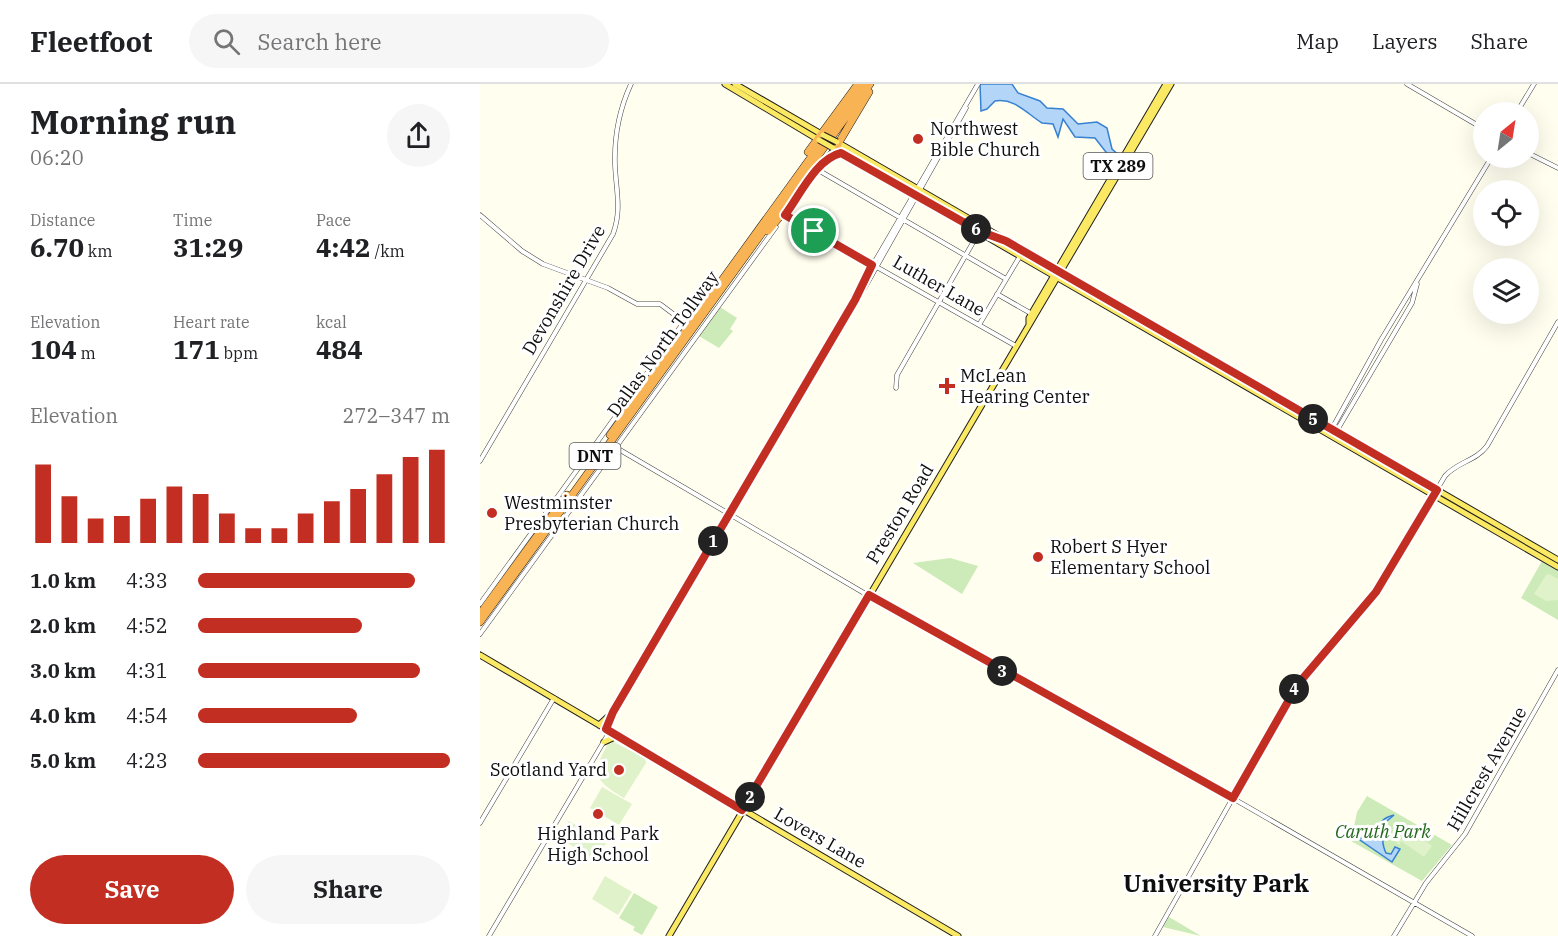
<!DOCTYPE html>
<html lang="en">
<head>
<meta charset="utf-8">
<style>
	body { margin:0; font-family:"IBM Plex Serif",serif; background:#f6f6f6; color:#202124; height:100vh; display:flex; flex-direction:column; font-size:22px; white-space:nowrap }
	* { box-sizing:border-box; margin:0 }
	p { font-size:20px; color:#757577 }
	.icon { flex:none; width:33px; height:33px; fill:none; stroke:currentColor; stroke-width:2; stroke-linecap:round; stroke-linejoin:round }
	.map { position:relative; flex:1; overflow:hidden }
	.sheet { display:flex; flex-direction:column; background:#fff; width:480px }
	.sheet>* { flex:none }
	.needle { width:39px; rotate:30deg }
	.fabs { position:absolute; left:993px; top:18px; display:grid; gap:12px }
	.fabs a { display:grid; place-items:center; width:66px; height:66px; border-radius:50%; background:#fff; box-shadow:0 6px 24px #0002; font-size:30px }
	.pin { position:absolute; display:grid; place-items:center; width:51px; height:51px; color:#fff; margin:-26px; border:3px solid #fff; border-radius:50%; box-shadow:0 2px 6px #0007 }
	.km { position:absolute; width:30px; height:30px; margin:-15px; border-radius:50%; background:#222; color:#fff; font-size:16px; line-height:30px; text-align:center }
	.round { display:grid; place-items:center; flex:none; width:63px; height:63px; border-radius:32px; background:#f6f6f6 }
	.summary { display:flex; align-items:center; justify-content:space-between; height:102px; padding:0 30px }
	h1 { font-size:33px; font-weight:700; line-height:45px }
	.stats { display:grid; grid-template-columns:repeat(3,1fr); gap:9px; height:102px; padding:6px 30px }
	.stats div { display:grid; align-content:center }
	.stats b { font-size:26px; font-weight:700 }
	.stats small { font-size:16px; font-weight:400 }
	.stats p { font-size:16px }
	.chart { height:168px; padding:12px 30px }
	.chart p { display:flex; justify-content:space-between }
	.chart svg { width:100%; height:108px; margin-top:6px; stroke:#c32e22; stroke-width:6 }
	.primary-button { display:flex; gap:12px; margin-top:auto; padding:12px 30px }
	.primary-button a { flex:1; height:69px; border-radius:36px; background:#c32e22; color:#fff; font-size:24px; font-weight:700; line-height:69px; text-align:center }
	.primary-button a+a { background:#f6f6f6; color:#202124 }
	ul { padding:0 30px; list-style:none; font-size:20px }
	li { display:grid; grid-template-columns:96px 72px 1fr; align-items:center; height:45px }
	li i { height:15px; border-radius:8px; background:#c32e22 }
	header { display:flex; align-items:center; gap:36px; box-sizing:border-box; height:84px; padding:0 30px; background:#fff; border-bottom:2px solid #e0e0e0 }
	header strong { font-size:28px }
	nav { display:flex; gap:33px; margin-inline-start:auto; font-size:21px }
	.search { width:420px; height:54px; background:#f6f6f6; display:flex; align-items:center; gap:15px; box-sizing:border-box; padding:0 21px; border-radius:33px; color:#757577; font-size:22px }
	main { display:flex; flex:1; min-height:0 }
	.map>svg:first-child { display:block }
	.green { fill:#ccebb8 }
	.pitch { fill:#dff2ca }
	.water { fill:#b3d5f8; stroke:#3781d1; stroke-width:1.5 }
	.lines { fill:none; stroke-linecap:round; stroke-linejoin:round }
	.minor-casing { stroke:#414141; stroke-width:5 }
	.major-casing { stroke:#1f1f1f; stroke-width:7 }
	.highway-casing { stroke:#1f1f1f; stroke-width:8 }
	.minor { stroke:#fff; stroke-width:4 }
	.major { stroke:#fce963; stroke-width:5 }
	.highway { stroke:#f8b354; stroke-width:7 }
	.major-bridge-casing { stroke:#1f1f1f; stroke-width:7; stroke-linecap:butt }
	.major-bridge { stroke:#fce963; stroke-width:5 }
	.route-casing { stroke:#fff; stroke-width:12 }
	.route { stroke:#c32e22; stroke-width:8 }
	.poi-dot { fill:#c32e22; stroke:#fff; stroke-width:2 }
	.labels { text-anchor:middle; stroke-width:6; stroke-linejoin:round; paint-order:stroke }
	.shield { fill:#fff; stroke:#565656; stroke-width:1.5 }
	.shield-label { font-size:16px; font-weight:bold; fill:#0e0e0e }
	.poi-label { font-size:18px; fill:#0e0e0e; stroke:#fff; text-anchor:start }
	.street-label { font-size:18px; fill:#0e0e0e; stroke:#fff }
	.park-label { font-size:18px; font-style:italic; fill:#23681c; stroke:#fff }
	.district-label { font-size:24px; font-weight:bold; fill:#0e0e0e; stroke:#fff }
</style>
</head>
<body>
<header>
<strong>Fleetfoot</strong>
<div class="search"><svg class="icon" aria-label="search" viewBox="0 0 24 24"><circle cx="10" cy="10" r="6"/><path d="M15 15l6 6"/></svg>Search here</div>
<nav><a>Map</a><a>Layers</a><a>Share</a></nav>
</header>
<main>
<section class="sheet">
<div class="summary"><div><h1>Morning run</h1><p>06:20</p></div><a class="round"><svg class="icon" aria-label="share" viewBox="0 0 24 24"><path d="M12 15V3M7 8l5-5 5 5M5 13v7h14v-7"/></svg></a></div>
<div class="stats">
<div><p>Distance</p><b>6.70<small> km</small></b></div>
<div><p>Time</p><b>31:29</b></div>
<div><p>Pace</p><b>4:42<small> /km</small></b></div>
</div>
<div class="stats">
<div><p>Elevation</p><b>104<small> m</small></b></div>
<div><p>Heart rate</p><b>171<small> bpm</small></b></div>
<div><p>kcal</p><b>484</b></div>
</div>
<div class="chart"><p><span>Elevation</span>272–347 m</p>
<svg viewBox="0 0 160 44" preserveAspectRatio="none"><path d="M5 44V12M15 44V25M25 44V34M35 44V33M45 44V26M55 44V21M65 44V24M75 44V32M85 44V38M95 44V38M105 44V32M115 44V27M125 44V22M135 44V16M145 44V9M155 44V6"/></svg>
</div>
<ul>
<li><b>1.0 km</b>4:33<i style="width:86%"></i></li>
<li><b>2.0 km</b>4:52<i style="width:65%"></i></li>
<li><b>3.0 km</b>4:31<i style="width:88%"></i></li>
<li><b>4.0 km</b>4:54<i style="width:63%"></i></li>
<li><b>5.0 km</b>4:23<i style="width:100%"></i></li>
</ul>
<div class="primary-button"><a>Save</a><a>Share</a></div>
</section>
<div class="map">
<svg width="1078" height="852" viewBox="0 0 1078 852">
	<rect width="100%" height="100%" fill="#fffeef"/>
	<path class="green" d="M240,223L257,234L250,245L253,247L239,264L219,252Z
		M470,474L498,482L482,510L433,479Z
		M1062,477L1078,487V536L1041,514Z
		M887,712L972,761L942,797L871,757L877,728Z
		M154,809L178,823L162,851L153,846L155,843L139,834Z
		M689,833L721,852L683,843Z"/>
	<path class="pitch" d="M1069,490L1078,495V516L1066,517L1054,510L1066,491Z
		M130,656L165,674L166,679L144,714C111,695 112,688 130,656Z
		M122,703L152,720L139,741L110,724Z
		M89,737L126,759L116,776L79,754Z
		M929,745L952,762L944,773L921,757L919,761L913,755L916,750L921,756Z
		M125,792L152,808L138,831L112,815Z"/>
	<path class="water" d="M500,0H532L538,9L560,17L567,24L583,25L598,40L617,38L627,44L632,65L641,73L636,81L615,54L595,53L583,35L578,53L573,40L562,39C546,29 535,14 515,17L507,25L501,27Z
		M914,731L900,743C904,752 901,760 906,769L911,770L915,763L920,765L912,778L877,754H894C900,742 898,735 914,731Z"/>
	<g class="lines">
		<g class="minor-casing">
			<path id="minor" d="M927,0L1004,45
				M1037,28L1054,0
				M1048,69L1078,84
				M338,86L526,195
				M0,131L42,167L63,180L128,204L157,220H180L204,238L0,520
				M305,131L536,262
				M380,207L384,205L486,24
				M517,210L552,230
				M499,241L540,172
				M416,304L417,291L499,148
				M856,348L932,219L937,200
				M849,350L901,256L1011,74
				M135,363L384,509L538,596L608,631L992,852
				M0,377L133,150C142,126 136,106 135,81C134,53 139,26 151,0
				M0,550L296,143
				M126,645L143,610L367,230L380,207V203L498,0
				M0,739L74,614
				M9,852L130,647
				M675,852L812,609L838,574L896,508L965,392C977,378 996,377 1007,362L1078,238
				M914,852L946,799L985,750L1078,586"/>
		</g>
		<g class="major-casing">
			<path id="major" d="M245,0L339,56
				M255,0L343,51
				M357,58L1078,476
				M353,64L1078,483
				M325,102L355,65
				M549,240V234L686,0
				M0,571L478,852
				M119,641L133,628
				M124,658L137,652
				M189,852L691,0"/>
		</g>
		<g class="highway-casing">
			<path id="highway" d="M355,65L389,8
				M328,68L378,0
				M288,147L325,102
				M130,351L384,0
				M0,530L87,411
				M0,538L390,0"/>
		</g>
		<use href="#minor" class="minor"/>
		<use href="#major" class="major"/>
		<use href="#highway" class="highway"/>
		<g class="major-bridge-casing">
			<path id="major-bridge" d="M343,51L357,58
				M339,56L353,64"/>
		</g>
		<use href="#major-bridge" class="major-bridge"/>
	</g>
	<g class="lines">
		<g class="route-casing">
			<path id="route" d="M361,69L499,147L526,157L957,406L896,508L818,600L753,714L389,511L262,726L126,645L133,628L375,216L392,181L305,131C320,111 336,75 361,69Z"/>
		</g>
		<use href="#route" class="route"/>
	</g>
	<g class="poi-dot">
		<circle cx="438" cy="55" r="6"/>
		<path d="M464 293h6v6h6v6h-6v6h-6v-6h-6v-6h6z"/>
		<circle cx="12" cy="429" r="6"/>
		<circle cx="558" cy="473" r="6"/>
		<circle cx="139" cy="686" r="6"/>
		<circle cx="118" cy="730" r="6"/>
	</g>
	<g class="labels">
		<g class="shield">
			<rect x="603.5" y="69" width="69" height="26" rx="4.5"/>
			<rect x="89.5" y="359" width="51" height="26" rx="4.5"/>
		</g>
		<g class="shield-label">
			<text x="638" y="88">TX 289</text>
			<text x="115" y="378">DNT</text>
		</g>
		<g class="poi-label">
			<text x="450" y="51">Northwest<tspan x="450" dy="21">Bible Church</tspan></text>
			<text x="480" y="298">McLean<tspan x="480" dy="21">Hearing Center</tspan></text>
			<text x="24" y="425">Westminster<tspan x="24" dy="21">Presbyterian Church</tspan></text>
			<text x="570" y="469">Robert S Hyer<tspan x="570" dy="21">Elementary School</tspan></text>
			<text x="127" y="692" text-anchor="end">Scotland Yard</text>
			<text x="118" y="756" text-anchor="middle">Highland Park<tspan x="118" dy="21">High School</tspan></text>
		</g>
		<g class="street-label">
			<text transform="translate(459 202) rotate(30)" y="6">Luther Lane</text>
			<text transform="translate(84 206) rotate(-60)" y="6">Devonshire Drive</text>
			<text transform="translate(183 260) rotate(-54)" y="6">Dallas North Tollway</text>
			<text transform="translate(420 430) rotate(-59)" y="6">Preston Road</text>
			<text transform="translate(1007 685) rotate(-60)" y="6">Hillcrest Avenue</text>
			<text transform="translate(340 754) rotate(30)" y="6">Lovers Lane</text>
		</g>
		<g class="park-label">
			<text x="903" y="754">Caruth Park</text>
		</g>
		<g class="district-label">
			<text x="736" y="808">University Park</text>
		</g>
	</g>
</svg>
<div class="fabs">
<a><svg class="needle" viewBox="-14 -14 28 28"><path d="M0-13l5 13h-10z" fill="#e53935"/><path d="M0 13l5-13h-10z" fill="#757577"/></svg></a>
<a><svg class="icon" aria-label="locate" viewBox="0 0 24 24"><circle cx="12" cy="12" r="6"/><path d="M12 2v4M12 18v4M2 12h4M18 12h4"/></svg></a>
<a><svg class="icon" aria-label="layers" viewBox="0 0 24 24"><path d="M12 4l9 5-9 5-9-5zM3 14l9 5 9-5"/></svg></a>
</div>
<div class="pin" style="left:334px;top:147px;background:#1e9e55"><svg class="icon" aria-label="arrive" viewBox="0 0 24 24"><path d="M6 21V4h12l-3 4 3 4H6"/></svg></div>
<b class="km" style="left:233px;top:457px">1</b>
<b class="km" style="left:270px;top:713px">2</b>
<b class="km" style="left:522px;top:587px">3</b>
<b class="km" style="left:814px;top:605px">4</b>
<b class="km" style="left:833px;top:335px">5</b>
<b class="km" style="left:496px;top:145px">6</b>
</div>
</main>
</body>
</html>
